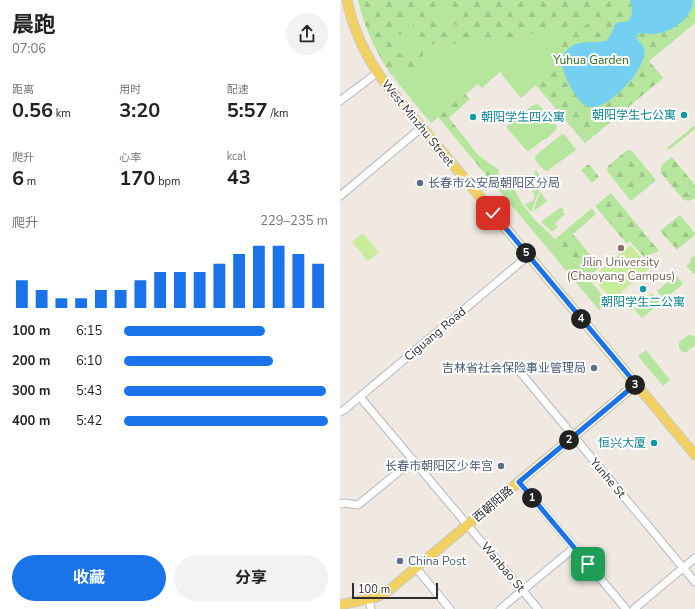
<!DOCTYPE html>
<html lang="zh">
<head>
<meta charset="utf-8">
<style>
	body { margin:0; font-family:"Nunito Sans","Noto Sans SC",sans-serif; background:#f2f2f2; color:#222; height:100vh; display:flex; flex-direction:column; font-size:15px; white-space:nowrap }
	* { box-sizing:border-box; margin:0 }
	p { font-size:13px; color:#767676 }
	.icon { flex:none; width:22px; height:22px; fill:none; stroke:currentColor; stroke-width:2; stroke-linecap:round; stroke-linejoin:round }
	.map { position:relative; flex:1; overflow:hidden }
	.panel { display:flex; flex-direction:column; background:#fff; width:340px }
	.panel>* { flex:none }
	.scale { position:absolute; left:12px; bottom:10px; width:86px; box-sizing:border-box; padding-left:4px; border:2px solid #2e2e2e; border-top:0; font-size:11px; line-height:14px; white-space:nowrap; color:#2e2e2e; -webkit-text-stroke:3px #fff; paint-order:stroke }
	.pin { position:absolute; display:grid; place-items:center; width:34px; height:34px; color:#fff; margin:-17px; border-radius:8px; box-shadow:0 2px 6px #0006 }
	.km { position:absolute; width:20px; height:20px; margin:-10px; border-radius:50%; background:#222; color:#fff; font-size:11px; line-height:20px; text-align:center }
	.round { display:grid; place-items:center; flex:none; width:42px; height:42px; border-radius:21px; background:#f2f2f2 }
	.headline { display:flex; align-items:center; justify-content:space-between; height:68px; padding:0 12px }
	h1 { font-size:22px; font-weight:700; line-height:30px }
	.figures { display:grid; grid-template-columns:repeat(3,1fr); gap:6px; height:68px; padding:4px 12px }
	.figures div { display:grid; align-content:center }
	.figures b { font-size:20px; font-weight:700 }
	.figures small { font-size:11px; font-weight:400 }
	.figures p { font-size:11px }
	.chart { height:112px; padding:8px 12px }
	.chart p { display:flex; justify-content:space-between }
	.chart svg { width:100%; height:72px; margin-top:4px; stroke:#1a73e8; stroke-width:6 }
	.cta { display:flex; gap:8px; margin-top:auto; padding:8px 12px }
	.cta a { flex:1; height:46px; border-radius:24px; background:#1a73e8; color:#fff; font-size:16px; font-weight:700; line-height:46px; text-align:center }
	.cta a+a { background:#f2f2f2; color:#222 }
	ul { padding:0 12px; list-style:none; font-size:13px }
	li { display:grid; grid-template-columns:64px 48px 1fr; align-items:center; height:30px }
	li i { height:10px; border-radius:5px; background:#1a73e8 }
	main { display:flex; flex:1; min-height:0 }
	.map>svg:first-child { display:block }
	.green { fill:#b6e59e }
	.forest { fill:url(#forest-firs) }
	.pitch { fill:#c9ec9a }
	.water { fill:#75cff0 }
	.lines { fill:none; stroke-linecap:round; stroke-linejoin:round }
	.minor-casing { stroke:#b4b7c1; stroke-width:9 }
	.major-casing { stroke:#c9c9c9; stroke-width:11 }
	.minor { stroke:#fff; stroke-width:7 }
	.major { stroke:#f2d163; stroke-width:9 }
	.route-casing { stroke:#fff; stroke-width:8 }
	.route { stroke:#1a73e8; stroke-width:5 }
	.culture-dot { fill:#0f9aa8; stroke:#fff; stroke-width:1.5 }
	.service-dot { fill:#5c6f8a; stroke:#fff; stroke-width:1.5 }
	.education-dot { fill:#8d6e63; stroke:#fff; stroke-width:1.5 }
	.labels { text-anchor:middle; stroke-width:4; stroke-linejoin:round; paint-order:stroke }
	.park-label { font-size:12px; fill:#2c6e1b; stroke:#fff }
	.culture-label { font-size:12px; fill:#0d838f; stroke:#fff; text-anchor:end }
	.street-label { font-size:12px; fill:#2e2e2e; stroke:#fff }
	.service-label { font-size:12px; fill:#4e5e75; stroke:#fff; text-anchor:start }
	.education-label { font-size:12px; fill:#785e54; stroke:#fff }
</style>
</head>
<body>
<main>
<section class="panel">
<div class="headline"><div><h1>晨跑</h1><p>07:06</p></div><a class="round"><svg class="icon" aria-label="share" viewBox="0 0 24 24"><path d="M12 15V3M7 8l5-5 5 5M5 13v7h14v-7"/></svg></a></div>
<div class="figures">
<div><p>距离</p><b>0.56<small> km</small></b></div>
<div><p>用时</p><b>3:20</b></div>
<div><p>配速</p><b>5:57<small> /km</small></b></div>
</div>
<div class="figures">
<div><p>爬升</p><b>6<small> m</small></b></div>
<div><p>心率</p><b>170<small> bpm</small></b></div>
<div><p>kcal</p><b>43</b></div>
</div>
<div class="chart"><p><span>爬升</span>229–235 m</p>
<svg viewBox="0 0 160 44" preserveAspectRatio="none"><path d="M5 44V27M15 44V33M25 44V38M35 44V38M45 44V33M55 44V33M65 44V27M75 44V22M85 44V22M95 44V22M105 44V17M115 44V11M125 44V6M135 44V6M145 44V11M155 44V17"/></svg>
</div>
<ul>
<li><b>100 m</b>6:15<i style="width:69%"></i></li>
<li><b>200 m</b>6:10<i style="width:73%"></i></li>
<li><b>300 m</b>5:43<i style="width:99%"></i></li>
<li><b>400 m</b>5:42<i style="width:100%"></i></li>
</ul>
<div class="cta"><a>收藏</a><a>分享</a></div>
</section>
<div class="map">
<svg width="355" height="609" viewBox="0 0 355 609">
	<defs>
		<pattern id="forest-firs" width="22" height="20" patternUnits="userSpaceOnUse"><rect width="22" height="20" fill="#b6e59e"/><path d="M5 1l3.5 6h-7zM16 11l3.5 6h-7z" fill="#9dc588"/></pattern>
	</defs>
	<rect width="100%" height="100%" fill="#efe9e1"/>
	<path class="green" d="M18,0H355V23L309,61L323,78L245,143L196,85L181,98L160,72L142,88L138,84L91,123C56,81 32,55 18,0Z
		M197,104L200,106L216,124L217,129L206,139H204L189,151H187L167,128V126L192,106Z
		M355,125V129L329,150L327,148Z
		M222,134L225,135L236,150L207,171C202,169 195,163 195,156Z
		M196,170L200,176L194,182L199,191L191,212L184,203L186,204L194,200L193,198L195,197L185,175L186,174L193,178Z
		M171,182L181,202L194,219L218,242L268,302L259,310L156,187L162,183L164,184Z
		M200,192L207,201L194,211H193Z
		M221,207L224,210L223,212L225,214L215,223L218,227L212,232L201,222Z
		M336,275L343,284L324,299L317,291Z
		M312,293L320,303L302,318L294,309Z
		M348,335H352L355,337V345L347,352H343L339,348V342Z
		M306,350L330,380L323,386L298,356Z"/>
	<path class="forest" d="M18,0H63L64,15L72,33L69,35L65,30L60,35L58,32L48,40L63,57L77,46L73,42L76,39L84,47C84,57 79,65 72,73C64,68 58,69 51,75C36,52 24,27 18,0Z
		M67,0H98L101,14L87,19L74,28L70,16Z
		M103,0H256C253,13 246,20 234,25L157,41L142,42C134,15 118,34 108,19C105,13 104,6 103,0Z
		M261,0H290C296,20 286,21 271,30L270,36L266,41H246L228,80L238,99L245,106L255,107L262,104L274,97L299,41L296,38L299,33L314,34L330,29L353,4V0H355V23L309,61L323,78L245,143L196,85L208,75H212C214,63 212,45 221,36C225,32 231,31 236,30C251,25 257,14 261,0Z
		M103,17C113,38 131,18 138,42C127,42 97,47 88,43C83,41 79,37 77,32L89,22Z
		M125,94L130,99L109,118L138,155L159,170L158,177L162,183L156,187L98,117Z
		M287,150L292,151L316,180L291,201L267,171L268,166Z
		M332,157L355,185V198C351,201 346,202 342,198L321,173C319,165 326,161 332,157Z
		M249,164L259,177L252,183L241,170Z
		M271,193L319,251L304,257L290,241L287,244L255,206Z
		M252,208L256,214L233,234L260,267L248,277L215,239Z
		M340,215L355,233V235L337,250L320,231Z
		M355,255V273L354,274L346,266L351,262L350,259Z"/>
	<path class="pitch" d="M23,233L39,253L28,261L12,242Z
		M291,245L310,268L272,300L252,277Z"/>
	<path class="water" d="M290,0H353C353,19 329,34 312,34C307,34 303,33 299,33L296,38C299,41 302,44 304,48C307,54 300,67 296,73C288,85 261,115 245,105C236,101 222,73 222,63C222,58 224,53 228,49C239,39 252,44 266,41L270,36L275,24C278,22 282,22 285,22C294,20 292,7 290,0Z"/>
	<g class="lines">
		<g class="minor-casing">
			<path id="minor" d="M0,101L37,73
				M0,196L81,128
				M181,373L355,582
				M20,397L198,609
				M0,412L4,410L188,256
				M179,482L286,609
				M0,504L4,503L18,505L73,460
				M76,568L110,609
				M29,599L31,609
				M160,609L234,548
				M294,609L355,558"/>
		</g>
		<g class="major-casing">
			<path id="major" d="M7,0C13,30 26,57 44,82L355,455
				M0,605L37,597L48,591L296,384"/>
		</g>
		<use href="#minor" class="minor"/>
		<use href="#major" class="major"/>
	</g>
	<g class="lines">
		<g class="route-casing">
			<path id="route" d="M153,213L296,384L179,482L248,564"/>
		</g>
		<use href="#route" class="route"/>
	</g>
	<g class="culture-dot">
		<circle cx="344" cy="115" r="4"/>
		<circle cx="133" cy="117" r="4"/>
		<circle cx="303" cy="289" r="4"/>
		<circle cx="314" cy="443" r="4"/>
	</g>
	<g class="service-dot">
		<circle cx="80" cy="183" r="4"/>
		<circle cx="254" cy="368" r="4"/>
		<circle cx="161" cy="466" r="4"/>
		<circle cx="60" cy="561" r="4"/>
	</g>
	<circle class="education-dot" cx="281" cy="248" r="4"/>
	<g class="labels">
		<g class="park-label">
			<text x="251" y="64">Yuhua Garden</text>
		</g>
		<g class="culture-label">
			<text x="336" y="119">朝阳学生七公寓</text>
			<text x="141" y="121" text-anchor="start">朝阳学生四公寓</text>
			<text x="303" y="306" text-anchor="middle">朝阳学生二公寓</text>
			<text x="306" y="447">恒兴大厦</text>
		</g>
		<g class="street-label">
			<text transform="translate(78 123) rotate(51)" y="4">West Minzhu Street</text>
			<text transform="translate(95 334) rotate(-40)" y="4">Ciguang Road</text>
			<text transform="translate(268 478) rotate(50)" y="4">Yunhe St</text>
			<text transform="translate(153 504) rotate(-40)" y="4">西朝阳路</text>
			<text transform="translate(163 567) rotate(50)" y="4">Wanbao St</text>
		</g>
		<g class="service-label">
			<text x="88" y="187">长春市公安局朝阳区分局</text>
			<text x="246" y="372" text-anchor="end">吉林省社会保险事业管理局</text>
			<text x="153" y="470" text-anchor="end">长春市朝阳区少年宫</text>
			<text x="68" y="565">China Post</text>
		</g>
		<g class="education-label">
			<text x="281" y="266">Jilin University<tspan x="281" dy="14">(Chaoyang Campus)</tspan></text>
		</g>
	</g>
</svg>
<div class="scale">100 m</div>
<div class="pin" style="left:248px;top:564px;background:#1e9e55"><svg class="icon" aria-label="arrive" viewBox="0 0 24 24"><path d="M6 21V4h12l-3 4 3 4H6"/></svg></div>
<div class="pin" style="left:153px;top:213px;background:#d93025"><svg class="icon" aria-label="check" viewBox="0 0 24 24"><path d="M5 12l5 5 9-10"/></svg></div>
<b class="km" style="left:192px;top:498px">1</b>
<b class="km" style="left:229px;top:440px">2</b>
<b class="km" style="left:295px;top:385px">3</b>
<b class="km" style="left:241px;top:319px">4</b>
<b class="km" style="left:186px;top:253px">5</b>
</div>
</main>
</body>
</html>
